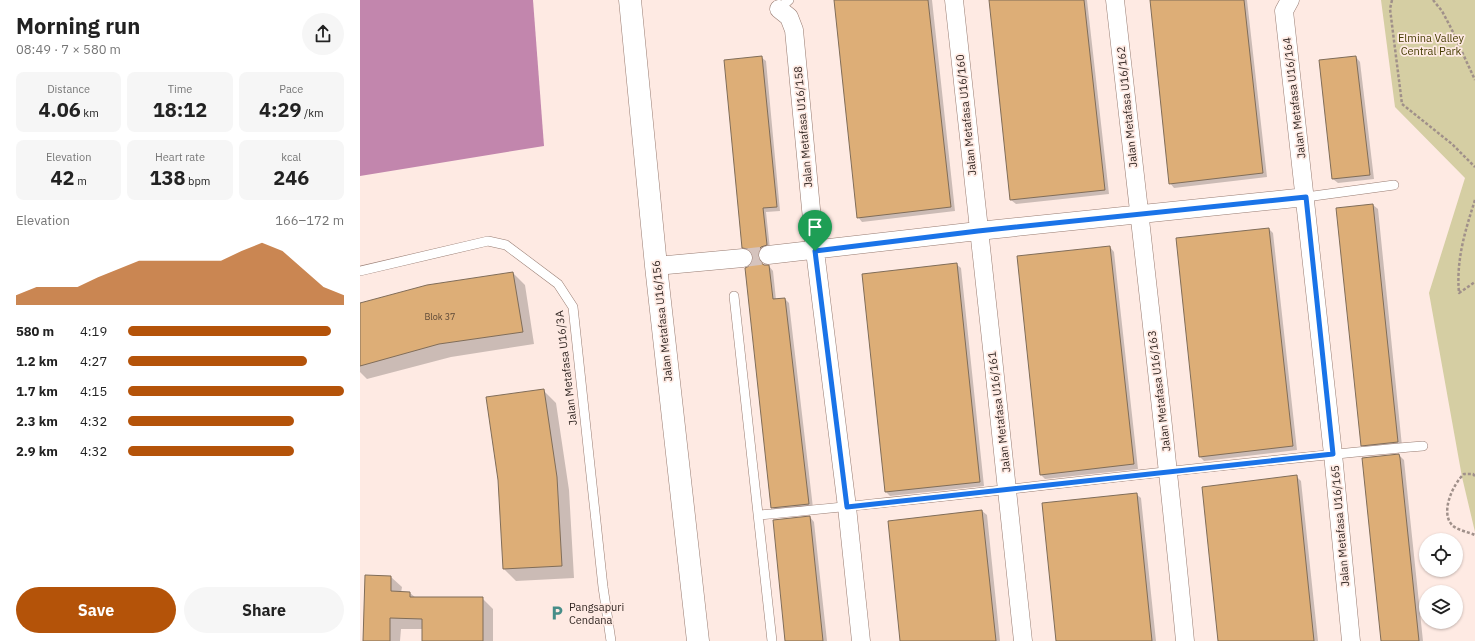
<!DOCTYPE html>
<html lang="en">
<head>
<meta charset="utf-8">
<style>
	body { margin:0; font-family:"IBM Plex Sans",sans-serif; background:#f6f6f6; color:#222; height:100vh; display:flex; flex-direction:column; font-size:15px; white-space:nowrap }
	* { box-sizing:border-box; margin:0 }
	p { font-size:13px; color:#767676 }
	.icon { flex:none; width:22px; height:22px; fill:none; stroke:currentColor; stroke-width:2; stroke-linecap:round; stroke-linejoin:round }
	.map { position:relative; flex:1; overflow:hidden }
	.panel { display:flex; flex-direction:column; background:#fff; width:360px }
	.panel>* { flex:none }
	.fabs { position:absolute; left:1059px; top:533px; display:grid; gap:8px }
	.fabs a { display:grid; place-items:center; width:44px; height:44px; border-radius:50%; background:#fff; box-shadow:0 1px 3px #0004; font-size:20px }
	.pin { position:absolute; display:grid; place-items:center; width:34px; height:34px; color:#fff; margin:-41px -17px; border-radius:50% 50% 50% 0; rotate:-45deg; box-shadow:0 0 4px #0007 }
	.pin .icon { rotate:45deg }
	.round { display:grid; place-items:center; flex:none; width:42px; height:42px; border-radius:21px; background:#f6f6f6 }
	.summary { display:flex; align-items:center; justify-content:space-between; height:68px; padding:0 16px }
	h1 { font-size:22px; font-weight:700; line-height:30px }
	.metrics { display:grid; grid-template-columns:repeat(3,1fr); gap:6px; height:68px; padding:4px 16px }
	.metrics div { display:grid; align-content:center; border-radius:8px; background:#f6f6f6; text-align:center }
	.metrics b { font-size:20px; font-weight:700 }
	.metrics small { font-size:11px; font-weight:400 }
	.metrics p { font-size:11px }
	.chart { height:112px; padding:8px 16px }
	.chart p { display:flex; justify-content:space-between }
	.chart svg { width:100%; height:72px; margin-top:4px; fill:#b45309; opacity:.7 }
	.button { display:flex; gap:8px; margin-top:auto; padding:8px 16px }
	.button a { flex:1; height:46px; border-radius:24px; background:#b45309; color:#fff; font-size:16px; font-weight:700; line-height:46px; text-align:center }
	.button a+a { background:#f6f6f6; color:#222 }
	ul { padding:0 16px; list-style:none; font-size:13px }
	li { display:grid; grid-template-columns:64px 48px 1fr; align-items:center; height:30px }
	li i { height:10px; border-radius:5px; background:#b45309 }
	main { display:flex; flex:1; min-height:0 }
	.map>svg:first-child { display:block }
	.green { fill:#d5cea3 }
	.water { fill:#c286ad }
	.shadow { fill:#0003 }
	.building { fill:#ddae77; stroke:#806d59 }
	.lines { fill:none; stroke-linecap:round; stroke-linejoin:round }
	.street-tunnel { stroke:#d5c3bd; stroke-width:18; stroke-dasharray:18 9; stroke-linecap:butt }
	.lane-casing { stroke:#987c72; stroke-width:10 }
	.street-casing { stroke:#987c72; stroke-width:19 }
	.secondary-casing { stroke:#987c72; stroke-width:23 }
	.path { stroke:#a0908a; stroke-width:2.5; stroke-dasharray:3 2; stroke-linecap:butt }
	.lane { stroke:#fff; stroke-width:9 }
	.street { stroke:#fff; stroke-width:18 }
	.secondary { stroke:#fff; stroke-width:22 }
	.route-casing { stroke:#fff; stroke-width:8 }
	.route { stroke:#1a73e8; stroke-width:5 }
	.labels { text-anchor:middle; stroke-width:3.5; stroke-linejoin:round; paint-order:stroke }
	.number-label { font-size:9px; fill:#5d4938 }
	.park-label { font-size:11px; fill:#463d03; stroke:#feeae3 }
	.street-label { font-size:11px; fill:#322723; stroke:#feeae3 }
	.poi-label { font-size:11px; fill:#322723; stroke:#feeae3; text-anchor:start }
</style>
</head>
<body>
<main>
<section class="panel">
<div class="summary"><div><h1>Morning run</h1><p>08:49 · 7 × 580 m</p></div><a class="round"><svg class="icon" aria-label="share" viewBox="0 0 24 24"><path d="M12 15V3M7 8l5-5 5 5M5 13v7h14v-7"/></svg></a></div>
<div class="metrics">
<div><p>Distance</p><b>4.06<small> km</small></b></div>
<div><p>Time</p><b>18:12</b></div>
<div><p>Pace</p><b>4:29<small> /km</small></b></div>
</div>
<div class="metrics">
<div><p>Elevation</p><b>42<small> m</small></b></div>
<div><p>Heart rate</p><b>138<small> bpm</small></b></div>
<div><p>kcal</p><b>246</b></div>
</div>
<div class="chart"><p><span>Elevation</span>166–172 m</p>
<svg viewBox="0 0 160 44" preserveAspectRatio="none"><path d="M0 44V38L10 33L20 33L30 33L40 27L50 22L60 17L70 17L80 17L90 17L100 17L110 11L120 6L130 11L140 22L150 33L160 38V44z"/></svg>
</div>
<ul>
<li><b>580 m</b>4:19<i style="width:94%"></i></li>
<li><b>1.2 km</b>4:27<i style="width:83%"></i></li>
<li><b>1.7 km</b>4:15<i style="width:100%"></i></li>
<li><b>2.3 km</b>4:32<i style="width:77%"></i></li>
<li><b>2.9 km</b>4:32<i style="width:77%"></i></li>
</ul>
<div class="button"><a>Save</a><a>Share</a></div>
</section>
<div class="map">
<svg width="1115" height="641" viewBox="0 0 1115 641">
	<rect width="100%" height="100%" fill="#feeae3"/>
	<path class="green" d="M1021,0H1115V532L1102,477L1069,293L1105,178L1035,107Z"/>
	<path class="water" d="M0,0H173L184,146L0,176Z"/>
	<path class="shadow" d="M475,0H572L595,211L502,222L498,217Z
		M630,0H727L749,194L656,204L651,200Z
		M791,0H887L907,177L814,188L810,183Z
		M401,57L406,61L420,211L406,212L410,249L401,261L403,265L409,266L413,271L416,300L425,299L429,303L453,508L417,512L412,507L393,263L394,257L393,253L388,251L383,247Z
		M996,57L1000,62L1014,179L978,183L973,179Z
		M1013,205L1018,209L1042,446L1007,450L1002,445Z
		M909,229L913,233L937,450L844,461L840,457Z
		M750,247L754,252L778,469L685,479L681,475Z
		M596,264L601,268L624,486L530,496L526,492L503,275Z
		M153,273L165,285L174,344L91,357L7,379L0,372V304Z
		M183,390L196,403L209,490L214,578L156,581L144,569Z
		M1039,455L1044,460L1063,641H1022Z
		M936,476L941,481L958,641H860Z
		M776,494L781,498L796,641H697Z
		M622,511L627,515L640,641H542L529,522Z
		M450,517L454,522L467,641H427Z
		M6,576L31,577L42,587L41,593H50L56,598H122L133,609V641H63V629H41L40,641H4Z"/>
	<path class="building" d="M474,0H568L591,207L497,218Z
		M629,0H724L745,190L650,200Z
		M790,0H884L903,173L809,184Z
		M402,56L417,207L403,208L407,245L401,247L398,251V256L400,262L404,265H409L413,299L425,298L449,504L411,508L385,268L389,266L392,263L393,257L391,252L388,249L382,248L364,60Z
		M996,56L1010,175L972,179L959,60Z
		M1013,204L1038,442L1001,446L976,208Z
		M909,228L933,446L839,457L816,238Z
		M750,246L774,464L680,475L657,256Z
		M597,263L620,482L525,492L502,274Z
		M153,272L163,332L79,344L0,366V303L67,285Z
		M184,389L197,477L202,566L143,569L138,480L126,397Z
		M1039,454L1040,458L1059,641H1021L1002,458Z
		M937,475L954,641H858L842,487Z
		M777,493L792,641H696L682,503Z
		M622,510L636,641H540L528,521Z
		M450,516L463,641H425L413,520Z
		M5,575L31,576V591L50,592V597H123V641H62V619L30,618V641H3Z"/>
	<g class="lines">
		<path class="street-tunnel" d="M383,258L408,255"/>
		<g class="lane-casing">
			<path id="lane" d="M419,9L429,0
				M946,197L1034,185
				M0,271L128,241L146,245L198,284L213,307L243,587L251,641
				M374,296L412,641
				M399,515C620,495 841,465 1063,446"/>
		</g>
		<g class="street-casing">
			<path id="street" d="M594,0C616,214 642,427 663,641
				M755,0C779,214 805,427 825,641
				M930,0L924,11L973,454L991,641
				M419,9L429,17L434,30L455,251L487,507L501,641
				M408,255L618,231L946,197
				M296,266L383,258"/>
		</g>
		<g class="secondary-casing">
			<path id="secondary" d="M270,0L296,266L338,641"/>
		</g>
		<path class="path" d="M1032,0L1030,9L1042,104L1092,144L1115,167
			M1073,0L1082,11L1091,28L1115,80
			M1115,200C1105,231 1096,260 1099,293L1115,282
			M1115,476L1113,474H1104C1093,484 1080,512 1092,525C1097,530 1108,532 1115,535"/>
		<use href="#lane" class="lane"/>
		<use href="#street" class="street"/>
		<use href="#secondary" class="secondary"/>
	</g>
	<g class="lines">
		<g class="route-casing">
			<path id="route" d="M946,197L973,454L487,507L455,251L618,231Z"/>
		</g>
		<use href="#route" class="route"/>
	</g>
	<defs>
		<g id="parking-bare" transform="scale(1.2)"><path d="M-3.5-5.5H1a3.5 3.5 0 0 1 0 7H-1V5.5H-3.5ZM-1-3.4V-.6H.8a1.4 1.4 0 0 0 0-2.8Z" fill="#468d88" stroke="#feeae3" stroke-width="2.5" paint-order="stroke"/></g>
	</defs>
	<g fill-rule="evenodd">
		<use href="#parking-bare" x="197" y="613"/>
	</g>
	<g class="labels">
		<g class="number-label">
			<text x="80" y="320">Blok 37</text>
		</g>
		<g class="park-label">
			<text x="1071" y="42">Elmina Valley<tspan x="1071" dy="13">Central Park</tspan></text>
		</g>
		<g class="street-label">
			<text transform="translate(934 98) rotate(-97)" y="4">Jalan Metafasa U16/164</text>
			<text transform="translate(767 107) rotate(-96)" y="4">Jalan Metafasa U16/162</text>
			<text transform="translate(606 115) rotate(-96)" y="4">Jalan Metafasa U16/160</text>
			<text transform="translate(443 127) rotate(-95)" y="4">Jalan Metafasa U16/158</text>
			<text transform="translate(302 321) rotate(-96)" y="4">Jalan Metafasa U16/156</text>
			<text transform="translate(206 368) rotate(-97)" y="4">Jalan Metafasa U16/3A</text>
			<text transform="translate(799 391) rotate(-97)" y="4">Jalan Metafasa U16/163</text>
			<text transform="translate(639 412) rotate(-97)" y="4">Jalan Metafasa U16/161</text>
			<text transform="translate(980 526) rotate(-95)" y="4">Jalan Metafasa U16/165</text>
		</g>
		<g class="poi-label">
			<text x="209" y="611">Pangsapuri<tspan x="209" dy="13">Cendana</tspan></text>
		</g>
	</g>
</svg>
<div class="fabs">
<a><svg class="icon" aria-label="locate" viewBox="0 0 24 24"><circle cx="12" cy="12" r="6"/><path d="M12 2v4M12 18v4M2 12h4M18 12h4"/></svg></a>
<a><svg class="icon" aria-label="layers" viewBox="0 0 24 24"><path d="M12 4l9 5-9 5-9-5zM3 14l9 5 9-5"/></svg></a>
</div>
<div class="pin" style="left:455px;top:251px;background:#1e9e55"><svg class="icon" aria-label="arrive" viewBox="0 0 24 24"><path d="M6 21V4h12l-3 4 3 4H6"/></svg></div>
</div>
</main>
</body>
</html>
